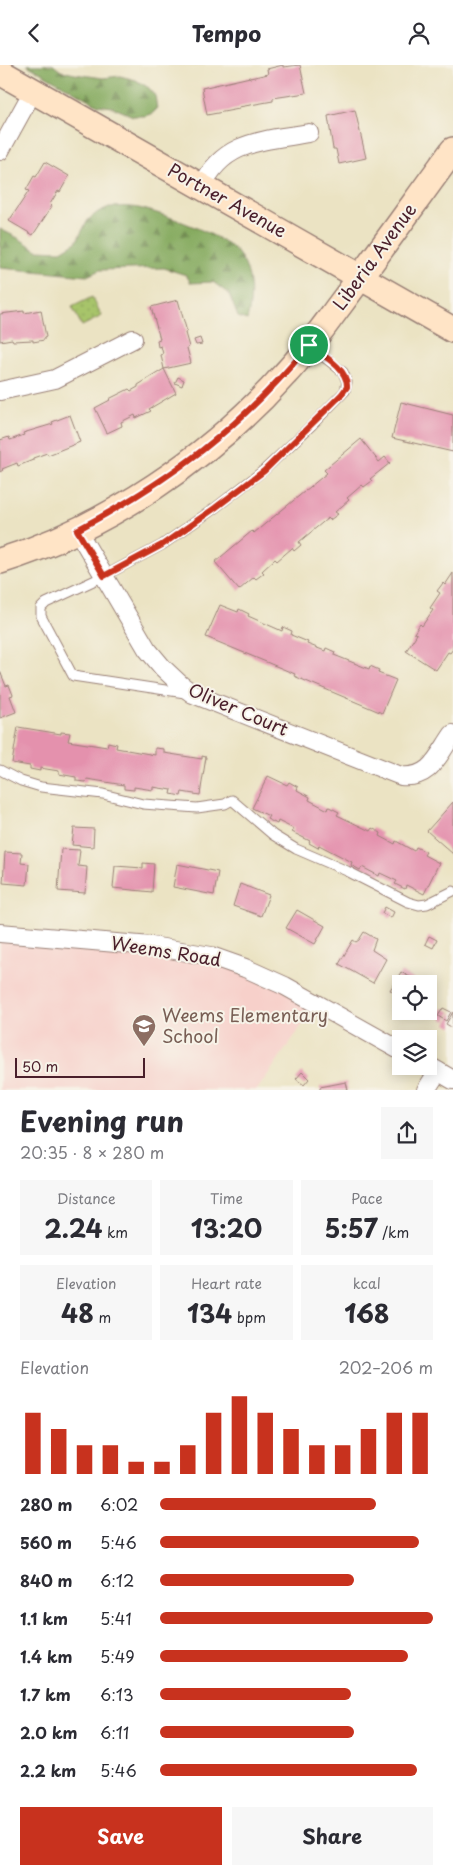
<!DOCTYPE html>
<html lang="en">
<head>
<meta charset="utf-8">
<style>
	body { margin:0; font-family:"Playpen Sans",sans-serif; background:#f7f7f7; color:#2b2b33; height:100vh; display:flex; flex-direction:column; font-size:19px; white-space:nowrap }
	* { box-sizing:border-box; margin:0 }
	p { font-size:16px; color:#7c7c81 }
	.icon { flex:none; width:28px; height:28px; fill:none; stroke:currentColor; stroke-width:2; stroke-linecap:round; stroke-linejoin:round }
	.map { position:relative; height:1025px; overflow:hidden }
	.panel { display:flex; flex-direction:column; background:#fff; flex:1 }
	.panel>* { flex:none }
	.buttons { position:absolute; left:392px; top:910px; display:grid; gap:10px }
	.buttons a { display:grid; place-items:center; width:45px; height:45px; border-radius:0px; background:#fff; box-shadow:0 2px 12px #0003; font-size:25px }
	.scale { position:absolute; left:15px; bottom:12px; width:130px; box-sizing:border-box; padding-left:5px; border:2px solid #4a1f2b; border-top:0; font-size:14px; line-height:18px; white-space:nowrap; color:#4a1f2b; -webkit-text-stroke:4px #f7f3e8; paint-order:stroke }
	.pin { position:absolute; display:grid; place-items:center; width:42px; height:42px; color:#fff; margin:-21px; border:2px solid #fff; border-radius:50%; box-shadow:0 1px 5px #0007 }
	.round { display:grid; place-items:center; flex:none; width:52px; height:52px; border-radius:0px; background:#f7f7f7 }
	.headline { display:flex; align-items:center; justify-content:space-between; height:85px; padding:0 20px }
	h1 { font-size:28px; font-weight:700; line-height:38px }
	.metrics { display:grid; grid-template-columns:repeat(3,1fr); gap:8px; height:85px; padding:5px 20px }
	.metrics div { display:grid; align-content:center; border-radius:0px; background:#f7f7f7; text-align:center }
	.metrics b { font-size:25px; font-weight:700 }
	.metrics small { font-size:14px; font-weight:400 }
	.metrics p { font-size:14px }
	.chart { height:140px; padding:10px 20px }
	.chart p { display:flex; justify-content:space-between }
	.chart svg { width:100%; height:90px; margin-top:5px; stroke:#c8321e; stroke-width:6 }
	.button { display:flex; gap:10px; margin-top:auto; padding:10px 20px }
	.button a { flex:1; height:58px; border-radius:0px; background:#c8321e; color:#fff; font-size:20px; font-weight:700; line-height:58px; text-align:center }
	.button a+a { background:#f7f7f7; color:#2b2b33 }
	ul { padding:0 20px; list-style:none; font-size:16px }
	li { display:grid; grid-template-columns:80px 60px 1fr; align-items:center; height:38px }
	li i { height:12px; border-radius:6px; background:#c8321e }
	header { display:flex; justify-content:space-between; align-items:center; height:65px; padding:0 20px; background:#fff; font-size:22px; font-weight:700 }
	.map>svg:first-child { display:block }
	.built { fill:#f7d0ca }
	.forest { fill:url(#forest-firs); stroke:#686445 }
	.park { fill:url(#park-dots); stroke:#78724b }
	.building { fill:#e491ad }
	.lines { fill:none; stroke-linecap:round; stroke-linejoin:round }
	.lane-casing { stroke:#9a8177; stroke-width:11 }
	.street-casing { stroke:#9a8177; stroke-width:20 }
	.secondary-casing { stroke:#9a8177; stroke-width:28 }
	.lane { stroke:#fff; stroke-width:9 }
	.street { stroke:#fff; stroke-width:18 }
	.secondary { stroke:#ffe4c6; stroke-width:25 }
	.route-casing { stroke:#fff; stroke-width:10 }
	.route { stroke:#c8321e; stroke-width:6 }
	.labels { text-anchor:middle; stroke-width:4; stroke-linejoin:round; paint-order:stroke }
	.street-label { font-size:18px; fill:#4a1f2b; stroke:#f7f3e8 }
	.education-label { font-size:18px; fill:#785e54; stroke:#f7f3e8; text-anchor:start }
</style>
</head>
<body>
<header><svg class="icon" aria-label="back" viewBox="0 0 24 24"><path d="M15 5l-7 7 7 7"/></svg>Tempo<svg class="icon" aria-label="person" viewBox="0 0 24 24"><circle cx="12" cy="8" r="4"/><path d="M4 21q1-7 8-7t8 7"/></svg></header>
<div class="map">
<svg width="453" height="1025" viewBox="0 0 453 1025">
	<defs>
		<pattern id="forest-firs" width="22" height="20" patternUnits="userSpaceOnUse" patternTransform="scale(1.25)"><rect width="22" height="20" fill="#85aa5f"/><path d="M5 1l3.5 6h-7zM16 11l3.5 6h-7z" fill="#6f8a4f"/></pattern>
		<pattern id="park-dots" width="8" height="8" patternUnits="userSpaceOnUse" patternTransform="scale(1.25)"><rect width="8" height="8" fill="#a7c46b"/><path d="M2 2h.1M6 6h.1" fill="none" stroke="#91a85d" stroke-width="1.8" stroke-linecap="round"/></pattern>
	</defs>
	<rect width="100%" height="100%" fill="#f7f3e8"/>
	<filter id="ink" filterUnits="userSpaceOnUse"><feTurbulence type="fractalNoise" baseFrequency=".02" numOctaves="2"/><feDisplacementMap in="SourceGraphic" scale="10" xChannelSelector="R" yChannelSelector="G"/><feConvolveMatrix kernelMatrix="1 2 1 2 8 2 1 2 1" color-interpolation-filters="sRGB"/></filter>
	<filter id="wash" filterUnits="userSpaceOnUse"><feTurbulence type="fractalNoise" baseFrequency=".0096" numOctaves="4" result="noise"/><feDisplacementMap in="SourceGraphic" scale="20" xChannelSelector="R" yChannelSelector="G"/><feGaussianBlur stdDeviation="1.12" result="paint"/><feColorMatrix in="noise" values="0 0 0 0 0 0 0 0 0 0 0 0 0 0 0 0 0 1.4 0 .05"/><feComposite in="paint" operator="in"/></filter>
	<g filter="url(#wash)">
		<rect width="100%" height="100%" fill="#ebe3c3"/>
		<path class="built" d="M0,868L211,891L317,939L257,1025H0Z"/>
		<path class="forest" d="M27,0H53L61,6L75,9L103,13L120,11L136,15L149,23L155,30L157,44L153,48L145,51H133L112,42L98,40Z
			M109,142C116,142 125,141 132,142C153,144 219,169 234,184C237,187 241,192 243,196C253,214 252,236 247,255L238,252L229,229L213,217L191,218L186,210L164,203L100,205L87,211L0,203V164L18,173L37,185L61,186L76,177L88,155L98,147Z"/>
		<path class="park" d="M92,232L102,251L82,261L72,242Z"/>
		<g id="blocks">
			<path class="building" d="M283,0V2L300,0L306,28L273,33V36L239,42V44L207,50L202,23L250,12V13L268,9L267,4Z
				M355,45L366,93L339,99L336,84H333L328,51Z
				M45,97L69,111L60,127L58,126L50,139L52,141L33,170L9,156L29,126L26,125L34,111L36,112Z
				M178,235L187,267L185,268L189,282L187,283L191,298L164,304L161,290L163,289L161,281L158,282L157,275L160,274L151,242Z
				M41,245L46,272L44,273V275L33,277V275L13,276L12,274L0,276V249L24,246V248Z
				M200,273L202,279L196,280L194,275Z
				M164,304L176,328L149,344L151,346L136,353L135,350L121,357L122,361L107,368L95,343L110,335L109,334L129,324L131,326L138,322V320Z
				M178,312L184,315L182,321L175,318Z
				M401,337L453,350V387L392,373Z
				M70,350L80,377L48,390L47,388L33,393V395L18,401L17,398L2,404L3,405L0,407V375L9,372L10,375L24,370L23,368L53,359L52,357Z
				M361,374L379,397L385,392L390,398L370,414L372,416L364,422L362,420L347,433L349,435L335,447L338,449L330,455L328,453L299,477L301,480L294,486L292,483L277,496L275,494L262,506L264,508L256,514L254,512L239,525L215,497L252,466L254,468L327,408L324,405Z
				M453,508V584L450,588L448,587L436,605L406,586L417,569L414,568L420,559L422,561L433,545L430,543L440,528L437,526L443,518L445,520Z
				M220,540L238,547L239,544L249,549L248,551L282,566L283,562L292,566L291,570L308,577L307,579L325,586L326,583L335,587L334,590L369,604L370,601L379,605L378,608L396,615L382,648L294,611L295,609L206,572Z
				M0,606L6,621L9,620L13,630L10,631L16,647L0,653Z
				M18,662L61,669V667L70,668L68,676L107,682L108,677L112,678L117,679L116,683L155,690V683L164,684V688L202,694V691L206,692L200,730L182,727L181,731L171,729L172,725L153,722V725L134,722V725L124,724V720L87,714L86,717L76,716V712L59,709V706L40,703V706L30,704V701L12,698Z
				M268,711L287,720L289,717L298,722L297,725L310,732L309,735L328,745L329,742L339,747L337,750L370,766L372,763L381,768L380,771L395,779L396,776L414,786L416,782L426,787L424,790L439,798L424,829L406,820L405,824L395,819L397,816L380,808L379,811L362,802L360,805L351,800L352,797L319,780L318,783L309,778L310,776L292,767L294,764L278,756L277,759L267,754L269,751L252,743Z
				M453,737V789L427,766Z
				M74,763L94,764L93,782L72,780Z
				M61,784L80,785L78,801L87,802L85,828L58,826Z
				M5,787L22,788L21,798L29,799L27,820L3,818Z
				M143,798L154,799L152,827L113,823L115,801L143,803Z
				M177,799L218,807L214,830L173,822Z
				M240,819L269,830L261,851L233,841Z
				M385,842L394,847L391,853L382,848Z
				M297,845L325,861L315,879L286,863Z
				M364,867L376,874L372,885L386,894L373,918L339,899L353,875L356,877L359,875Z
				M429,871L437,875L433,883L425,879Z
				M401,907L422,919H401V932L390,925Z
				M443,943L451,947L446,956L438,951Z
				M453,947V963L446,959Z
				M302,1007L309,1014L304,1020L296,1014Z
				M346,1017L348,1025H320V1022Z"/>
		</g>
	</g>
	<g filter="url(#ink)">
		<use href="#blocks" fill-opacity="0" stroke="#9a8177" stroke-width="1"/>
		<g class="lines">
			<g class="lane-casing">
				<path id="lane" d="M185,628L73,611L41,551V543L46,538L104,511L162,480L215,443L264,405L312,360L345,326L347,317L343,307L311,282
					M0,705L21,716L41,722L103,729L143,739L197,743L225,739L232,735L273,770L296,784L347,806L408,837L419,840L427,839L453,826"/>
			</g>
			<g class="street-casing">
				<path id="street" d="M0,86L33,26
					M202,122C223,75 264,76 309,68
					M0,326L55,314L133,274
					M77,465L147,584L163,603L181,620L193,629L401,711C431,714 438,690 453,669
					M0,868L151,881L211,891L245,903L285,921L401,986
					M429,1001L453,1015
					M426,1025L438,1006"/>
			</g>
			<g class="secondary-casing">
				<path id="secondary" d="M0,7L453,265
					M0,496C107,463 211,392 285,309C305,288 322,264 339,241C378,189 415,137 453,85"/>
			</g>
			<use href="#lane" class="lane"/>
			<use href="#street" class="street"/>
			<use href="#secondary" class="secondary"/>
		</g>
	</g>
	<g class="lines" filter="url(#ink)">
		<g class="route-casing">
			<path id="route" d="M309,280C322,290 348,303 347,322L341,330L264,406L215,443L162,480L104,511L77,465C171,415 241,363 309,280Z"/>
		</g>
		<use href="#route" class="route"/>
	</g>
	<defs>
		<g id="school-pin" transform="scale(1.25)"><path d="M0 17L-7.5 6A9.5 9.5 0 1 1 7.5 6Z" fill="#8d6e63" stroke="#f7f3e8"/><path d="M0-5L7-2L0 1L-7-2ZM-4 1L0 2.5L4 1V4Q0 6-4 4Z" fill="#fff"/></g>
	</defs>
	<g fill-rule="evenodd">
		<use href="#school-pin" x="144" y="961"/>
	</g>
	<g class="labels">
		<g class="street-label">
			<text transform="translate(227 136) rotate(29)" y="6">Portner Avenue</text>
			<text transform="translate(375 192) rotate(-54)" y="6">Liberia Avenue</text>
			<text transform="translate(238 645) rotate(23)" y="6">Oliver Court</text>
			<text transform="translate(166 887) rotate(9)" y="6">Weems Road</text>
		</g>
		<g class="education-label">
			<text x="162" y="957">Weems Elementary<tspan x="162" dy="21">School</tspan></text>
		</g>
	</g>
</svg>
<div class="buttons">
<a><svg class="icon" aria-label="locate" viewBox="0 0 24 24"><circle cx="12" cy="12" r="6"/><path d="M12 2v4M12 18v4M2 12h4M18 12h4"/></svg></a>
<a><svg class="icon" aria-label="layers" viewBox="0 0 24 24"><path d="M12 4l9 5-9 5-9-5zM3 14l9 5 9-5"/></svg></a>
</div>
<div class="scale">50 m</div>
<div class="pin" style="left:309px;top:280px;background:#1e9e55"><svg class="icon" aria-label="arrive" viewBox="0 0 24 24"><path d="M6 21V4h12l-3 4 3 4H6"/></svg></div>
</div>
<section class="panel">
<div class="headline"><div><h1>Evening run</h1><p>20:35 · 8 × 280 m</p></div><a class="round"><svg class="icon" aria-label="share" viewBox="0 0 24 24"><path d="M12 15V3M7 8l5-5 5 5M5 13v7h14v-7"/></svg></a></div>
<div class="metrics">
<div><p>Distance</p><b>2.24<small> km</small></b></div>
<div><p>Time</p><b>13:20</b></div>
<div><p>Pace</p><b>5:57<small> /km</small></b></div>
</div>
<div class="metrics">
<div><p>Elevation</p><b>48<small> m</small></b></div>
<div><p>Heart rate</p><b>134<small> bpm</small></b></div>
<div><p>kcal</p><b>168</b></div>
</div>
<div class="chart"><p><span>Elevation</span>202–206 m</p>
<svg viewBox="0 0 160 44" preserveAspectRatio="none"><path d="M5 44V14M15 44V22M25 44V30M35 44V30M45 44V38M55 44V38M65 44V30M75 44V14M85 44V6M95 44V14M105 44V22M115 44V30M125 44V30M135 44V22M145 44V14M155 44V14"/></svg>
</div>
<ul>
<li><b>280 m</b>6:02<i style="width:79%"></i></li>
<li><b>560 m</b>5:46<i style="width:95%"></i></li>
<li><b>840 m</b>6:12<i style="width:71%"></i></li>
<li><b>1.1 km</b>5:41<i style="width:100%"></i></li>
<li><b>1.4 km</b>5:49<i style="width:91%"></i></li>
<li><b>1.7 km</b>6:13<i style="width:70%"></i></li>
<li><b>2.0 km</b>6:11<i style="width:71%"></i></li>
<li><b>2.2 km</b>5:46<i style="width:94%"></i></li>
</ul>
<div class="button"><a>Save</a><a>Share</a></div>
</section>
</body>
</html>
